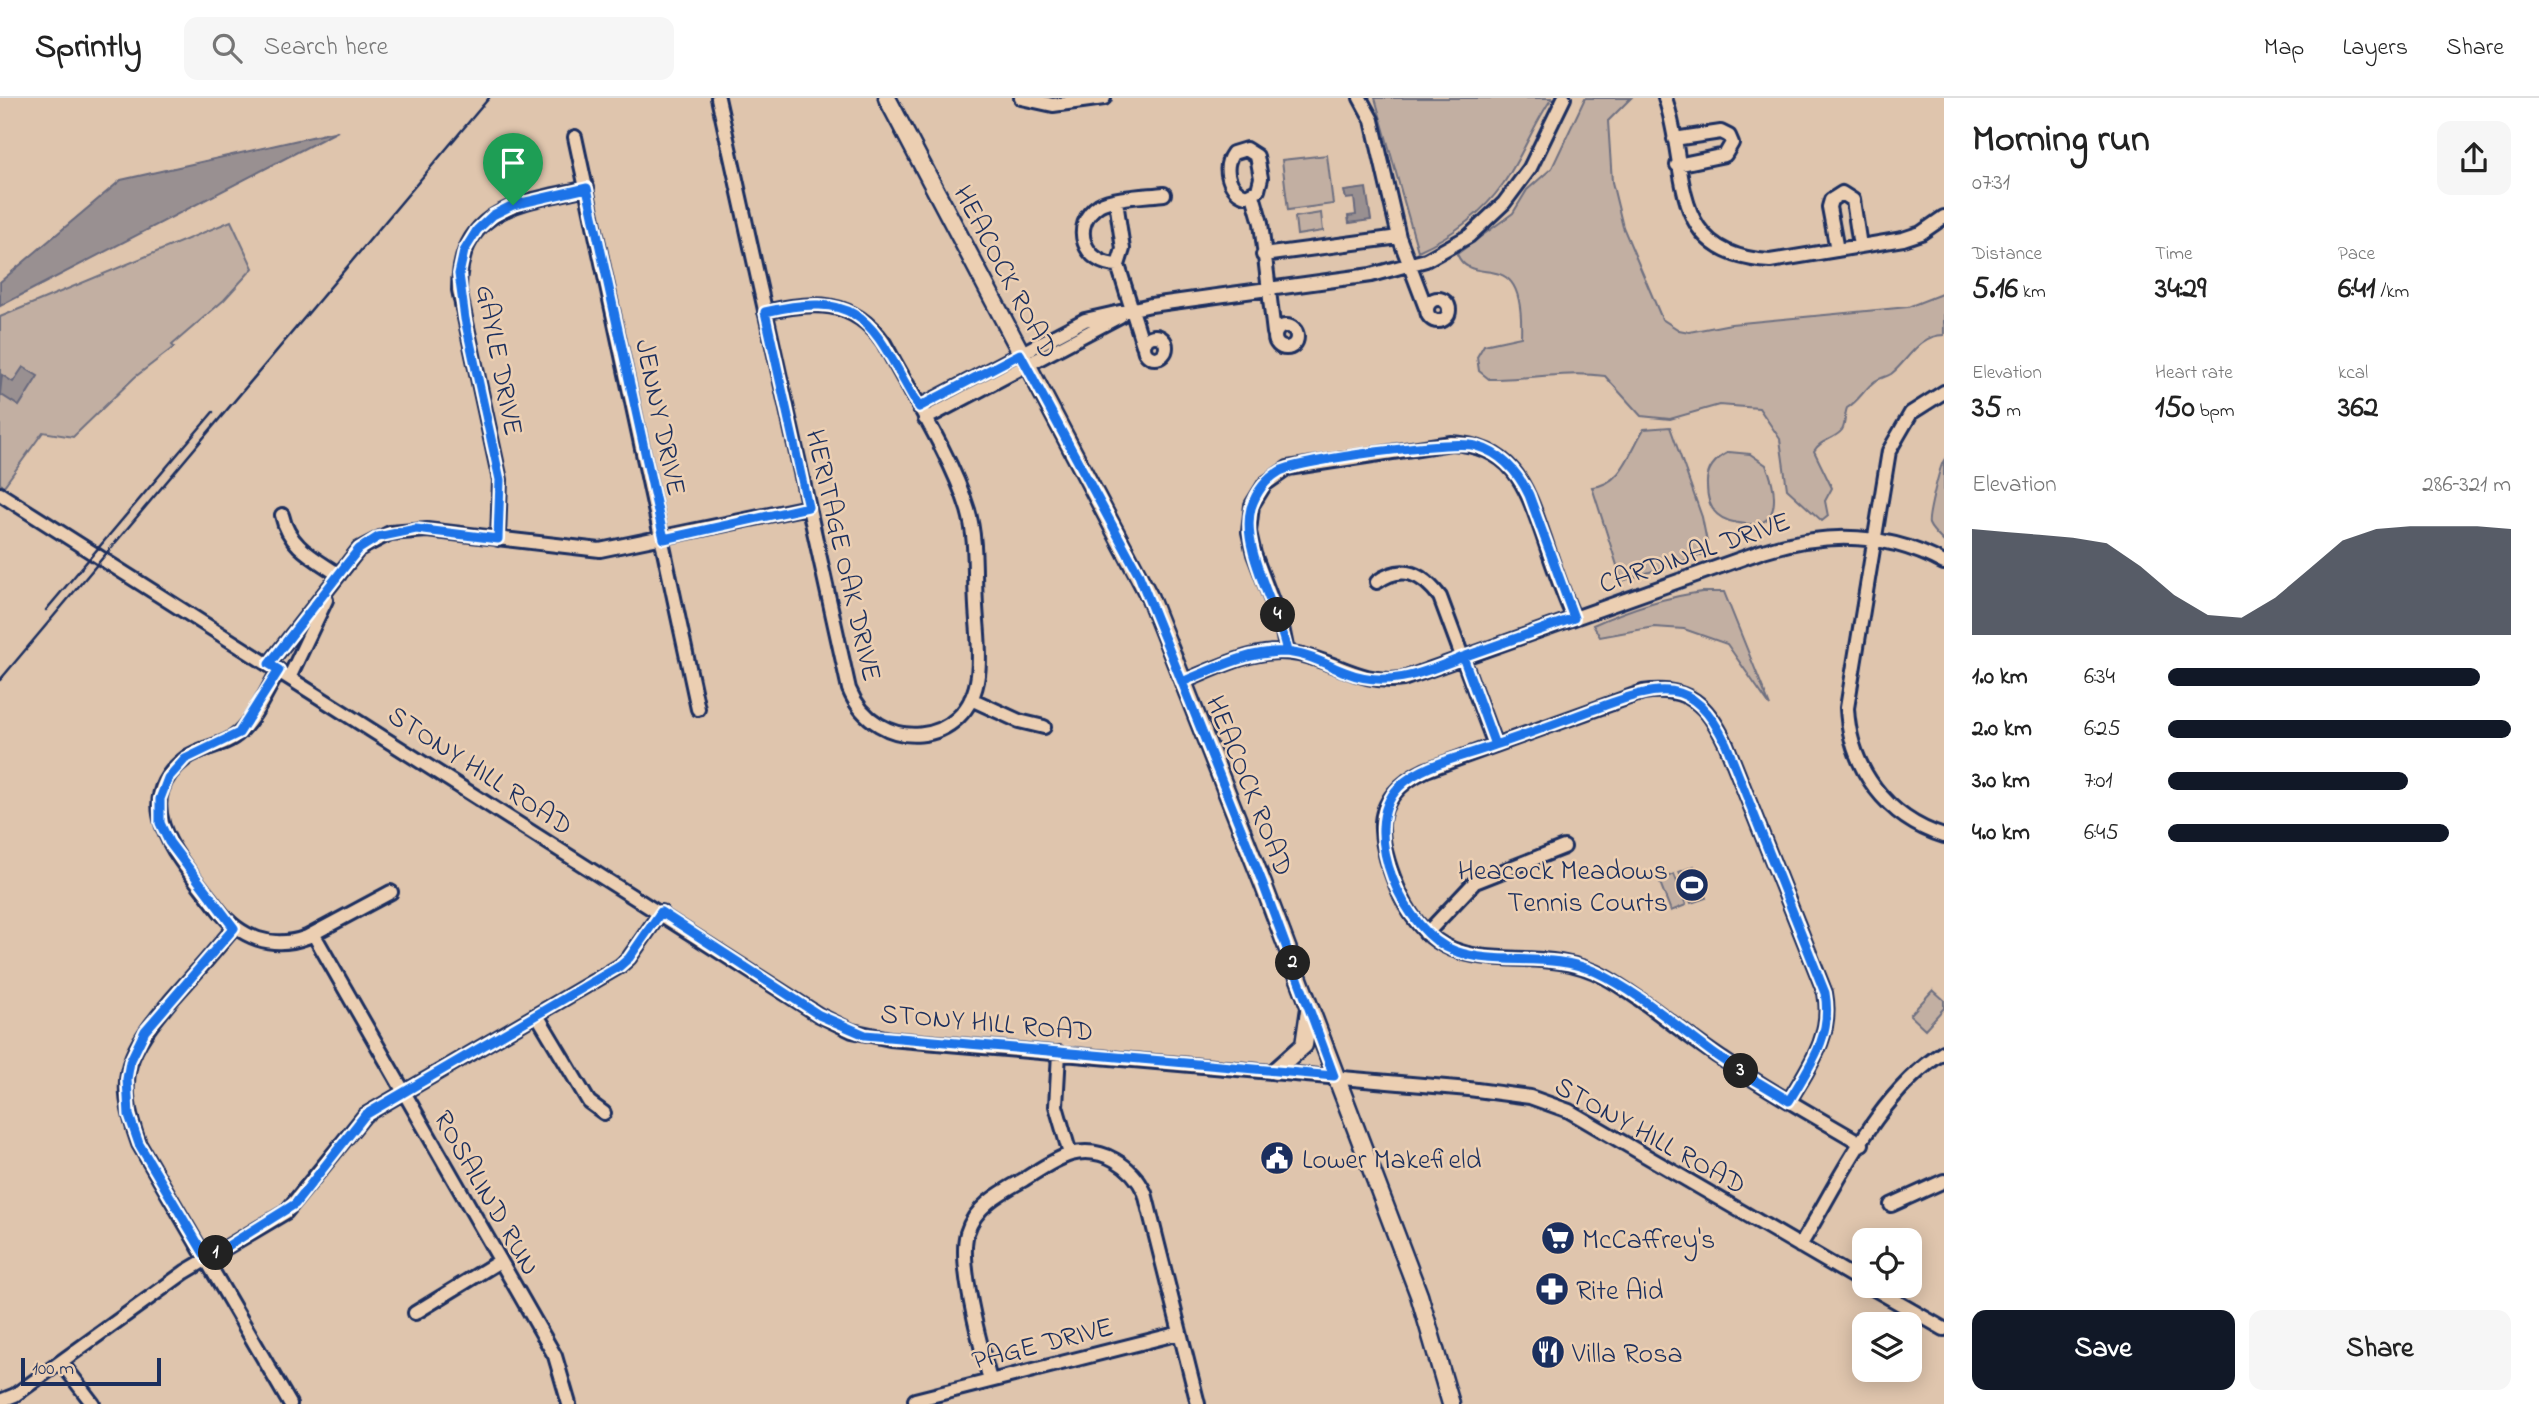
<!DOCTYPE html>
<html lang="en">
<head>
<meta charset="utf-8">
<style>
	body { margin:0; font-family:"Indie Flower",sans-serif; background:#f6f6f6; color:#222; height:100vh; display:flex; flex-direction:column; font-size:26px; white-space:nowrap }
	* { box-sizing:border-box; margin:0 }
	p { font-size:23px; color:#767676 }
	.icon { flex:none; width:38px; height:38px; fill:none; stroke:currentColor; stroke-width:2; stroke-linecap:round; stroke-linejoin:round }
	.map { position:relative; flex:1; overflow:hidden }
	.sheet { display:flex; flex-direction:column; background:#fff; width:595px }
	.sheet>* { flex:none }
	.fabs { position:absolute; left:1852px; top:1130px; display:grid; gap:14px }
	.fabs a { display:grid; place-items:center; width:70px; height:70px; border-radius:14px; background:#fff; box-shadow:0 4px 18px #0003; font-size:35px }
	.scale { position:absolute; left:21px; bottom:18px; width:140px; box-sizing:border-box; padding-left:7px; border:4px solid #1b2f5e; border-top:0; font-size:19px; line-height:24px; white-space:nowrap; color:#1b2f5e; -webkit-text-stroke:5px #eccfb2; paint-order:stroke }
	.pin { position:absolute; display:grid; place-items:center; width:60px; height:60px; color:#fff; margin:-72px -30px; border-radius:50% 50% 50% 0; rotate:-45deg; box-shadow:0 0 7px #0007 }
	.pin .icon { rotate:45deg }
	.km { position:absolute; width:35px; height:35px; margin:-18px; border-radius:50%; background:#222; color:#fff; font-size:19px; line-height:35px; text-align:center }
	.round { display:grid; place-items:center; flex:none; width:74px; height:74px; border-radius:14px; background:#f6f6f6 }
	.headline { display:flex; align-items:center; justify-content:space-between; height:119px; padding:0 28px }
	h1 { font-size:38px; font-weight:700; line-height:52px }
	.figures { display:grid; grid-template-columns:repeat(3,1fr); gap:10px; height:119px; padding:7px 28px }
	.figures div { display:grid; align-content:center }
	.figures b { font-size:30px; font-weight:700 }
	.figures small { font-size:19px; font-weight:400 }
	.figures p { font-size:19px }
	.chart { height:196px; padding:14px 28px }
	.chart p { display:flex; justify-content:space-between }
	.chart svg { width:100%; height:126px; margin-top:7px; fill:#111827; opacity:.7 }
	.button { display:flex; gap:14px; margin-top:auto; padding:14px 28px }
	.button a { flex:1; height:80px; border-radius:14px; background:#111827; color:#fff; font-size:28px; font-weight:700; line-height:80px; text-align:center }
	.button a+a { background:#f6f6f6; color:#222 }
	ul { padding:0 28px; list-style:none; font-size:23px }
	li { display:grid; grid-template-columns:112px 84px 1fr; align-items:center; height:52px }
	li i { height:18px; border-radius:9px; background:#111827 }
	header { display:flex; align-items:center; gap:42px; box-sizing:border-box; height:98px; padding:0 35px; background:#fff; border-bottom:2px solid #e0e0e0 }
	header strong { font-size:33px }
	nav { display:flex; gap:38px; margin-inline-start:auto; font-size:24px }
	.search { width:490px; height:63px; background:#f6f6f6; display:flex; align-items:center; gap:18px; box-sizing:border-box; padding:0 24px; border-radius:14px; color:#767676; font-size:26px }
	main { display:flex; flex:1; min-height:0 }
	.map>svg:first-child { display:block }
	.green { fill:#c2afa2; stroke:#6e6f80; stroke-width:2 }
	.water { fill:#999091; stroke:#67697d; stroke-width:2 }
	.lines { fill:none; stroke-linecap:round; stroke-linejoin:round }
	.minor-casing { stroke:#1b2f5e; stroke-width:18 }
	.major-casing { stroke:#1b2f5e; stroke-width:21 }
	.minor { stroke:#eccfb2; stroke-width:12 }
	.major { stroke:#eccfb2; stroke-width:16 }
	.rail { stroke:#1b2f5e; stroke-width:2.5 }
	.route-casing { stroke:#fff; stroke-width:14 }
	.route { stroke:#1a73e8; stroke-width:9 }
	.labels { text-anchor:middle; stroke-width:5; stroke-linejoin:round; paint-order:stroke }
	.street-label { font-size:28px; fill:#1b2f5e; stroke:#eccfb2 }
	.poi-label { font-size:28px; fill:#1b2f5e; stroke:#eccfb2; text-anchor:start }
</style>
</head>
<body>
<header>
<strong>Sprintly</strong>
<div class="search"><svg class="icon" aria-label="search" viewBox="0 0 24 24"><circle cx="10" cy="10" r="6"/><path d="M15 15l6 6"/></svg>Search here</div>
<nav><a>Map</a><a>Layers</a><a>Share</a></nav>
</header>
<main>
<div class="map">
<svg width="1944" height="1306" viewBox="0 0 1944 1306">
	<rect width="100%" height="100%" fill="#dfc5ad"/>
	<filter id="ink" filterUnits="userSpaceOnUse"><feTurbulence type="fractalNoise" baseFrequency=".0143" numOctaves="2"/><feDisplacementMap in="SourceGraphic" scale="14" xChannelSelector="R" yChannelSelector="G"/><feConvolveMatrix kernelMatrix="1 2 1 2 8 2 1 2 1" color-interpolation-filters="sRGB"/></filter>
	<g filter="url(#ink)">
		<path class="green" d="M1375,0H1552C1533,27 1522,59 1503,86C1482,116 1451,138 1418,153Z
			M1585,0H1631L1608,23L1612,84L1623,129L1662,221L1679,232L1689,234L1731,226L1908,209L1944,195V237C1918,237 1908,263 1891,276C1886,279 1880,280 1875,283C1865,290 1859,303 1847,310C1844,317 1846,326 1842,332C1834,342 1821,341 1814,353L1832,390L1825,403L1828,418L1822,423L1787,391L1780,341L1759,310L1719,307L1670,321L1641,318L1605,278C1567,273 1528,281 1489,281L1479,273L1477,259L1484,247L1521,239C1525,141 1473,194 1457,156L1513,115L1527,92L1552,70Z
			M1327,57L1333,106L1288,112L1282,62Z
			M1321,115L1323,133L1297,137L1295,119Z
			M231,123L253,170L224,202L172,247L174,249L135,279L73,339L43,334L4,388L0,386V219Z
			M1670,329L1702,419L1707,444L1702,457L1622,483L1592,389C1622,387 1630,353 1644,331Z
			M1729,354L1750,356L1766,367C1776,390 1783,430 1746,426C1721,424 1707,415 1707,387C1706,371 1715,361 1729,354Z
			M1944,362V444C1939,439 1932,433 1929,426C1927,421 1940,367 1944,362Z
			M1702,494H1724L1770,608L1727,546L1684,531L1654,529L1600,539L1593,527C1629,511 1663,499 1702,494Z
			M1694,768L1706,800L1691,805L1679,774Z
			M1674,776L1686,807L1671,813L1659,782Z
			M1933,892L1944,902V910L1925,931L1910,917Z"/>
		<path class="water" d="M338,33L0,208V184L121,82Z
			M1366,90L1371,122L1349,125L1348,118L1356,117L1354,100L1346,101L1344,93Z
			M23,269L38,278L19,308L0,296L2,277L13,284Z"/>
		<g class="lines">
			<g class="minor-casing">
				<path id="minor" d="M718,0L849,591C876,657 969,651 978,577C981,554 977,530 976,508C974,476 977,442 968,412C952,359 910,294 884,245C853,200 812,203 765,214
					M1021,0L1053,7L1104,0
					M1360,0L1372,22L1399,139L1426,210
					M1665,0C1690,71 1665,157 1770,163L1903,141L1921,135L1944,119
					M575,39L698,611
					M1674,41L1721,34L1729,38L1732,45L1725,57L1677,67
					M1246,51L1257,58L1261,80L1258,92L1246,98C1229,93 1222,70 1233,55Z
					M1253,97L1261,125L1274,235
					M1116,103L1123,151L1118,167L1143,247
					M1837,152L1829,109L1831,102L1842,95L1853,102L1860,148
					M1263,157L1399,139
					M1118,167C1084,167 1069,127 1099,107C1112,99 1148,98 1164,96
					M1427 212a11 11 0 1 1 22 0a11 11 0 1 1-22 0Z
					M1275 239a11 11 0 1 1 22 0a11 11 0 1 1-22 0Z
					M1144 249a11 11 0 1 1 22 0a11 11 0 1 1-22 0Z
					M1944,294L1911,315L1889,353L1847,610C1850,671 1887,720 1944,738
					M919,309L1085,222L1151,207L1371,177L1426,162L1469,138L1504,105L1530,70L1564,0
					M925,321L1120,218
					M0,396L819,917L852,933L890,941L1469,991L1530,999L1569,1013L1864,1185
					M282,417C289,449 314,460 339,477
					M498,441L500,382L459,192C459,108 522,105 587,90
					M1377,484C1402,466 1422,475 1440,499L1495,647
					M1287,554L1282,529L1254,456L1249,434L1252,407L1265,386L1288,370L1451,345C1514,348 1526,388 1544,440C1553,467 1562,494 1574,520
					M269,566L359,451L390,435L427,432L600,452L808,409
					M279,572C267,592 256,619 239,635C224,649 202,648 186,660C123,708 187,769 218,811C240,840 272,852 307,839L391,794
					M290,578L326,502
					M1182,584C1218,570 1258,547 1298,556C1335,563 1362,587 1403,581L1763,453C1824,434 1886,433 1944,465
					M971,601L1019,623L1044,629
					M234,830C214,854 194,877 173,900C128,953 114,977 139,1046L290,1306
					M1426,836L1475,784L1564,749
					M314,837L555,1258L569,1306
					M537,917L589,1004L604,1015
					M1059,955L1056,1008L1070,1056
					M1789,1003C1810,967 1833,937 1825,895L1726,646C1708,608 1689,587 1643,594L1426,672C1402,683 1380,703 1382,732C1383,754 1392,778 1401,798C1447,896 1531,837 1605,879C1646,902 1682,935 1722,961C1767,992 1815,1018 1862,1046
					M1891,1107L1944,1083
					M1800,1148C1840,1082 1877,996 1944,954
					M1869,1188L1944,1231
					M415,1215L500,1163
					M61,1264L93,1306
					M990,1282C981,1249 958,1167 967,1135C975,1108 1000,1095 1023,1082C1038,1073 1054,1061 1071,1056C1102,1048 1132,1067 1145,1095L1198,1306
					M915,1302L1180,1235
					M0,1303L15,1297L185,1174L286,1114L365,1017L620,868L629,860L661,814"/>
			</g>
			<g class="major-casing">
				<path id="major" d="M887,0L1150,500L1263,786L1419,1197L1451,1306
					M1275,973L1304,947L1309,913"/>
			</g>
			<use href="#minor" class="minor"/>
			<use href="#major" class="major"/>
			<path class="rail" d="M46,512L213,314
				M0,582L489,0"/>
		</g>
	</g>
	<g class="lines" filter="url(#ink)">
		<g class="route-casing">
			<path id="route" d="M513,107L493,117L477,132L464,153L459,176L465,221L500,382L498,441L416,431L378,439L359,451L350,462L269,566L279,572L239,635L185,661L168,680L160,701V725L169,744L234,830L145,933L130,964L127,981L129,1017L139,1046L207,1161L295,1106L365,1017L620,868L629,860L661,814L819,917L865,937L1334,978L1263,786L1182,584C1214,571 1249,552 1284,554C1306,555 1325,566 1345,574C1387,591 1423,575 1463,559L1495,647C1528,636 1560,624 1592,612C1656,589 1691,573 1726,646L1825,895C1833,938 1810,967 1789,1003C1765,988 1740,974 1717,958C1678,930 1639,894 1596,874C1551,853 1500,869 1455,853C1405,836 1357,731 1399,689C1423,665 1464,659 1495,647L1463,559L1574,520L1529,397C1518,374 1501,355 1476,348C1454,341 1301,362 1280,373C1266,381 1256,395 1251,410C1240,452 1279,511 1287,554C1250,553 1216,570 1182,584L1138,475L1020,256L919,309C873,232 869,189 765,214L808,409L664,441L587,90L513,107"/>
		</g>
		<use href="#route" class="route"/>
	</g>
	<defs>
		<g id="stadium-disc" transform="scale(1.75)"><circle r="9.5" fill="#1b2f5e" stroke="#eccfb2"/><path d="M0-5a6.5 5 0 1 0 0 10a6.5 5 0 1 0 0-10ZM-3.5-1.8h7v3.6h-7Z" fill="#fff"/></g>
		<g id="civic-disc" transform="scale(1.75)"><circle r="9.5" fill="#1b2f5e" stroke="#eccfb2"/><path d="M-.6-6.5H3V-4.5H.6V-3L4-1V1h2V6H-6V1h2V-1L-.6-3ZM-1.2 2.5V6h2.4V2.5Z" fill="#fff"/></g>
		<g id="supermarket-disc" transform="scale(1.75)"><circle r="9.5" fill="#1b2f5e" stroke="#eccfb2"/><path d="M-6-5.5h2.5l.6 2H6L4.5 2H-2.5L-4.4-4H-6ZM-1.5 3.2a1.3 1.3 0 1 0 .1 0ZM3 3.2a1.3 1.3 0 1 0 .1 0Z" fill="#fff"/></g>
		<g id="pharmacy-disc" transform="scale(1.75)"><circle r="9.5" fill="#1b2f5e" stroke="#eccfb2"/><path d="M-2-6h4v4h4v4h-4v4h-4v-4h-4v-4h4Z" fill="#fff"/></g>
		<g id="restaurant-disc" transform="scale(1.75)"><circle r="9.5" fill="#1b2f5e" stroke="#eccfb2"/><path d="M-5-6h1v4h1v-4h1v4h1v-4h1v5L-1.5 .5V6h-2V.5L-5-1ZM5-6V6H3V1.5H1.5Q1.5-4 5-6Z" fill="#fff"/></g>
	</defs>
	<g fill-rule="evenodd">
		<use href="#stadium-disc" x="1692" y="787"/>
		<use href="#civic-disc" x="1277" y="1060"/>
		<use href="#supermarket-disc" x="1558" y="1140"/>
		<use href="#pharmacy-disc" x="1552" y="1191"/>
		<use href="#restaurant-disc" x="1548" y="1254"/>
	</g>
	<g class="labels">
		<g class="street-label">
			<text transform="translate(1007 173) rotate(62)" y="10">HEACOCK ROAD</text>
			<text transform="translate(501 262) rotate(79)" y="10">GAYLE DRIVE</text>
			<text transform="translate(662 319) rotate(78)" y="10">JENNY DRIVE</text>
			<text transform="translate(1694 453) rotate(-19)" y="10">CARDINAL DRIVE</text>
			<text transform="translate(845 457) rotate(77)" y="10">HERITAGE OAK DRIVE</text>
			<text transform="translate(481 671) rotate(33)" y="10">STONY HILL ROAD</text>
			<text transform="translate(1251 687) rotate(68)" y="10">HEACOCK ROAD</text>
			<text transform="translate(987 923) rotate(5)" y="10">STONY HILL ROAD</text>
			<text transform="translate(1651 1036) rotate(29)" y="10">STONY HILL ROAD</text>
			<text transform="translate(488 1094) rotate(60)" y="10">ROSALIND RUN</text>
			<text transform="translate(1042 1244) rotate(-14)" y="10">PAGE DRIVE</text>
		</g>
		<g class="poi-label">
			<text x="1668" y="781" text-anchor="end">Heacock Meadows<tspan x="1668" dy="32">Tennis Courts</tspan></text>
			<text x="1302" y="1070">Lower Makefield</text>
			<text x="1582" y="1150">McCaffrey's</text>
			<text x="1576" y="1201">Rite Aid</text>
			<text x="1572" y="1264">Villa Rosa</text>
		</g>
	</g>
</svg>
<div class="fabs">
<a><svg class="icon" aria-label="locate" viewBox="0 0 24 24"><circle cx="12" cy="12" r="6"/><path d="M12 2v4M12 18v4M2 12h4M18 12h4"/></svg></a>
<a><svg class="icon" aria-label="layers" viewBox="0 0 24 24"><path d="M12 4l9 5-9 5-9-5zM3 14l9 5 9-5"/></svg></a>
</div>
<div class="scale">100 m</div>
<div class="pin" style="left:513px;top:107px;background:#1e9e55"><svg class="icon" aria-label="arrive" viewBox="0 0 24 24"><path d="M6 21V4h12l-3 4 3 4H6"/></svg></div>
<b class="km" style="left:216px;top:1155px">1</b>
<b class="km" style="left:1293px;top:865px">2</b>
<b class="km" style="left:1741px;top:973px">3</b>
<b class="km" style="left:1278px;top:517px">4</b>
</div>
<section class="sheet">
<div class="headline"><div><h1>Morning run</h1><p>07:31</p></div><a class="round"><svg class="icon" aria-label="share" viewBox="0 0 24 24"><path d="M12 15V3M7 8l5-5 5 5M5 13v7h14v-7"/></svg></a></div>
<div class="figures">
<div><p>Distance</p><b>5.16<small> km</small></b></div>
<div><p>Time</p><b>34:29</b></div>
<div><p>Pace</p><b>6:41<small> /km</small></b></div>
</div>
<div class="figures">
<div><p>Elevation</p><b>35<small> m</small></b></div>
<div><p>Heart rate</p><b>150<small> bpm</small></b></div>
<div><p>kcal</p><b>362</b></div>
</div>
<div class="chart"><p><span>Elevation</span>286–321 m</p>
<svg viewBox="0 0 160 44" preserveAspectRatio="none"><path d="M0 44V7L10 8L20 9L30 10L40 12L50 20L60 30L70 37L80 38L90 31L100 21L110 11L120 7L130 6L140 6L150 6L160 7V44z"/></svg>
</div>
<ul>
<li><b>1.0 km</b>6:34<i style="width:91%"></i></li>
<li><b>2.0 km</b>6:25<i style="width:100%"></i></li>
<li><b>3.0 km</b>7:01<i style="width:70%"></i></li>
<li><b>4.0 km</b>6:45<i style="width:82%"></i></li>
</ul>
<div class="button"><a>Save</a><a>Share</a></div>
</section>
</main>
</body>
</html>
